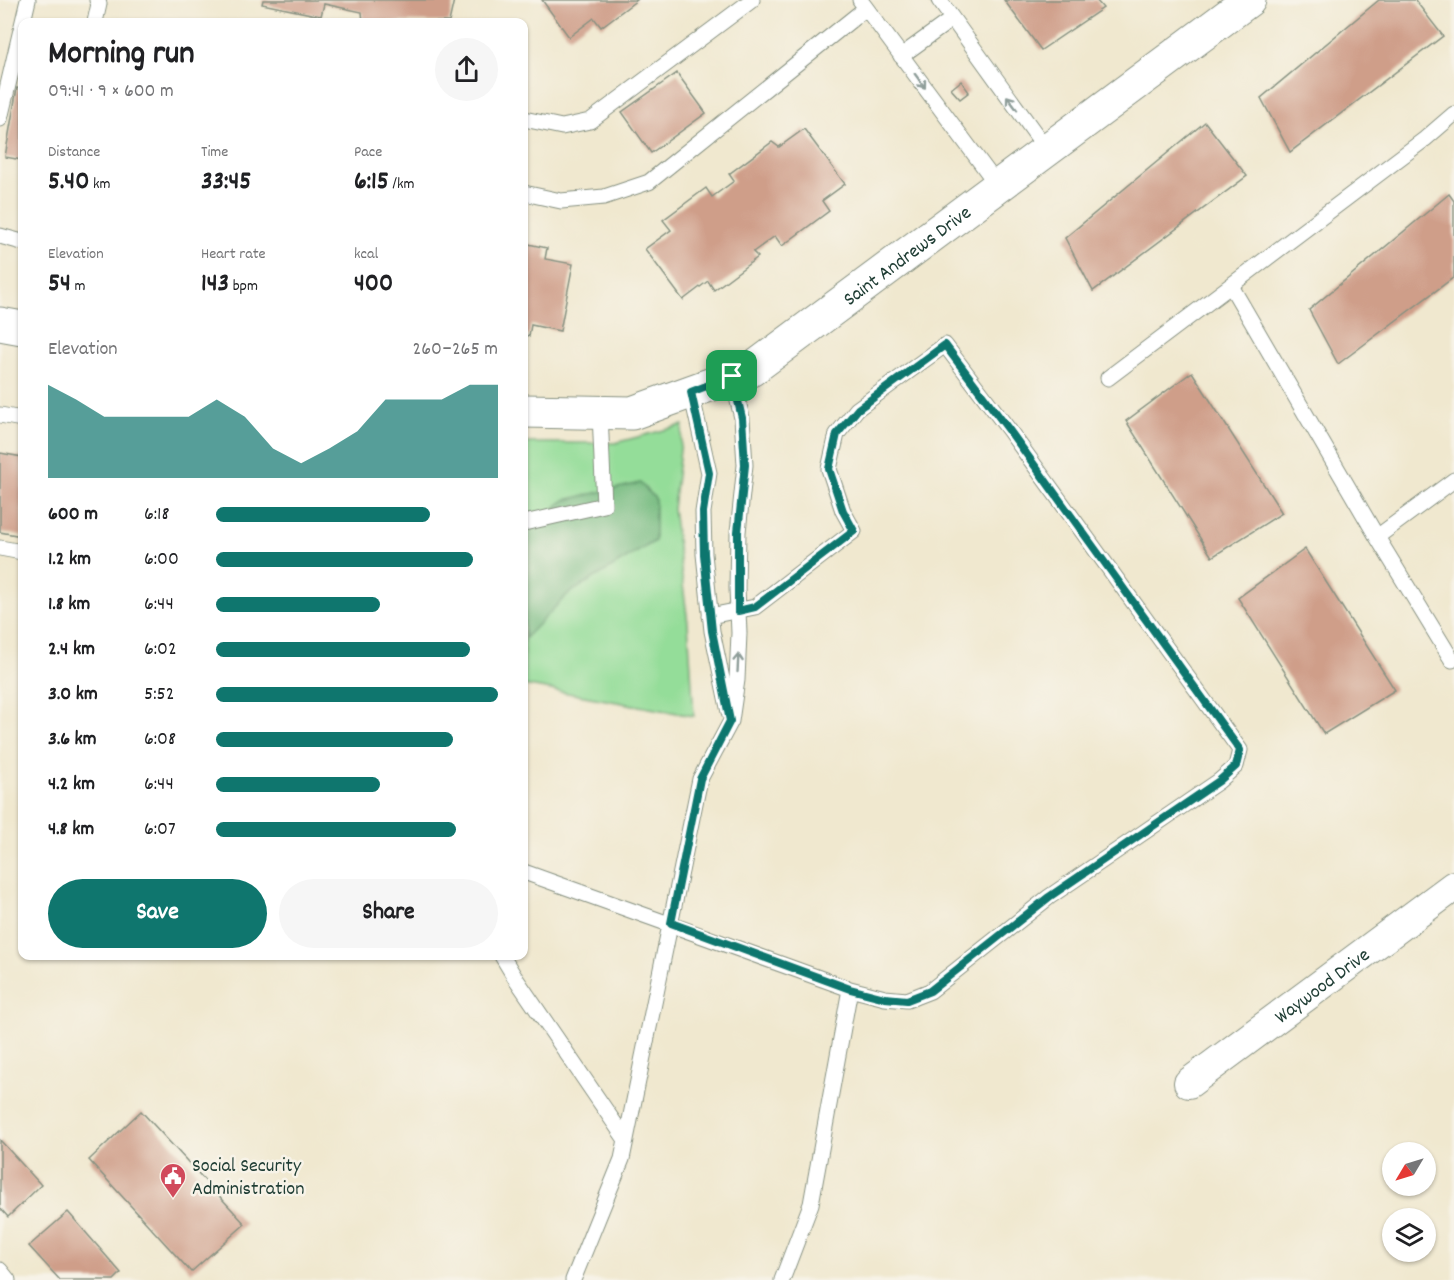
<!DOCTYPE html>
<html lang="en">
<head>
<meta charset="utf-8">
<style>
	body { margin:0; font-family:Dekko,sans-serif; background:#f6f6f6; color:#202124; height:100vh; display:flex; flex-direction:column; font-size:22px; white-space:nowrap }
	* { box-sizing:border-box; margin:0 }
	p { font-size:20px; color:#757577 }
	.icon { flex:none; width:33px; height:33px; fill:none; stroke:currentColor; stroke-width:2; stroke-linecap:round; stroke-linejoin:round }
	.map { position:relative; flex:1; overflow:hidden }
	.panel { position:absolute; left:18px; top:18px; width:510px; height:942px; display:flex; flex-direction:column; background:#fff; border-radius:12px; box-shadow:0 2px 4px #0004 }
	.panel>* { flex:none }
	.needle { width:39px; rotate:232deg }
	.controls { position:absolute; left:1382px; top:1142px; display:grid; gap:12px }
	.controls a { display:grid; place-items:center; width:54px; height:54px; border-radius:50%; background:#fff; box-shadow:0 2px 4px #0004; font-size:30px }
	.pin { position:absolute; display:grid; place-items:center; width:51px; height:51px; color:#fff; margin:-26px; border-radius:12px; box-shadow:0 3px 9px #0006 }
	.round { display:grid; place-items:center; flex:none; width:63px; height:63px; border-radius:32px; background:#f6f6f6 }
	.summary { display:flex; align-items:center; justify-content:space-between; height:102px; padding:0 30px }
	h1 { font-size:33px; font-weight:700; line-height:45px }
	.metrics { display:grid; grid-template-columns:repeat(3,1fr); gap:9px; height:102px; padding:6px 30px }
	.metrics div { display:grid; align-content:center }
	.metrics b { font-size:26px; font-weight:700 }
	.metrics small { font-size:16px; font-weight:400 }
	.metrics p { font-size:16px }
	.chart { height:168px; padding:12px 30px }
	.chart p { display:flex; justify-content:space-between }
	.chart svg { width:100%; height:108px; margin-top:6px; fill:#0f766e; opacity:.7 }
	.cta { display:flex; gap:12px; margin-top:auto; padding:12px 30px }
	.cta a { flex:1; height:69px; border-radius:36px; background:#0f766e; color:#fff; font-size:24px; font-weight:700; line-height:69px; text-align:center }
	.cta a+a { background:#f6f6f6; color:#202124 }
	ul { padding:0 30px; list-style:none; font-size:20px }
	li { display:grid; grid-template-columns:96px 72px 1fr; align-items:center; height:45px }
	li i { height:15px; border-radius:8px; background:#0f766e }
	.map>svg:first-child { display:block }
	.green { fill:#94dd99; stroke:#5a8d66; stroke-width:1.5 }
	.forest { fill:#77bc81; stroke:#4b7c5a; stroke-width:1.5 }
	.building { fill:#cf9e89 }
	.lines { fill:none; stroke-linecap:round; stroke-linejoin:round }
	.lane-casing { stroke:#889282; stroke-width:17 }
	.street-casing { stroke:#889282; stroke-width:32 }
	.secondary-casing { stroke:#889282; stroke-width:35 }
	.lane { stroke:#fff; stroke-width:15 }
	.street { stroke:#fff; stroke-width:30 }
	.secondary { stroke:#fff; stroke-width:33 }
	.oneway { stroke:#8f9e9a }
	.route-casing { stroke:#fff; stroke-width:12 }
	.route { stroke:#0f766e; stroke-width:8 }
	.labels { text-anchor:middle; stroke-width:5; stroke-linejoin:round; paint-order:stroke }
	.street-label { font-size:20px; fill:#1f3d34; stroke:#f7f3e8 }
	.poi-label { font-size:20px; fill:#1f3d34; stroke:#f7f3e8; text-anchor:start }
</style>
</head>
<body>
<div class="map">
<svg width="1454" height="1280" viewBox="0 0 1454 1280">
	<rect width="100%" height="100%" fill="#f7f3e8"/>
	<filter id="ink" filterUnits="userSpaceOnUse"><feTurbulence type="fractalNoise" baseFrequency=".0167" numOctaves="2"/><feDisplacementMap in="SourceGraphic" scale="12" xChannelSelector="R" yChannelSelector="G"/><feConvolveMatrix kernelMatrix="1 2 1 2 8 2 1 2 1" color-interpolation-filters="sRGB"/></filter>
	<filter id="wash" filterUnits="userSpaceOnUse"><feTurbulence type="fractalNoise" baseFrequency=".008" numOctaves="4" result="noise"/><feDisplacementMap in="SourceGraphic" scale="24" xChannelSelector="R" yChannelSelector="G"/><feGaussianBlur stdDeviation="1.35" result="paint"/><feColorMatrix in="noise" values="0 0 0 0 0 0 0 0 0 0 0 0 0 0 0 0 0 1.4 0 .05"/><feComposite in="paint" operator="in"/></filter>
	<g filter="url(#wash)">
		<rect width="100%" height="100%" fill="#f0e8cf"/>
		<path class="green" d="M683,425L673,509L688,623L694,716L524,685V443H615Z"/>
		<path class="forest" d="M640,483L655,498V541L568,594L524,639V530L565,500Z"/>
		<g id="blocks">
			<path class="building" d="M263,0H454L449,22H363L362,12L324,4L321,16L262,4Z
				M542,0H637L601,27L594,18L569,37Z
				M1004,0H1096L1103,8L1041,50Z
				M1379,0H1415L1443,36L1290,152L1261,98Z
				M677,73L706,113L651,153L622,112Z
				M961,81L969,92L960,99L951,89Z
				M17,88L22,89V160L5,157Z
				M1205,122L1247,176L1093,291L1065,238Z
				M804,129L845,184L822,201L829,211L782,246L775,236L753,252L758,257L714,290L708,281L683,300L645,249L671,230L663,220L706,188L712,197L734,181L729,174L772,142L779,147Z
				M1449,194L1454,201V277L1338,364L1309,310Z
				M524,243L547,248L545,259L573,264L560,331L531,325L529,336L524,335Z
				M1192,372L1282,513L1212,557L1126,421Z
				M0,453L22,457V536L0,532Z
				M1305,549L1395,690L1324,734L1238,598Z
				M141,1111L245,1224L191,1272L89,1160Z
				M0,1140L41,1185L8,1217L0,1208Z
				M68,1212L121,1273L114,1280H60L29,1246Z"/>
		</g>
	</g>
	<g filter="url(#ink)">
		<use href="#blocks" fill-opacity="0" stroke="#889282" stroke-width="1.5"/>
		<g class="lines">
			<g class="lane-casing">
				<path id="lane" d="M860,0L998,186
					M939,0L1047,150
					M95,22L99,4L97,0
					M901,56L952,19
					M0,119L28,0
					M524,119L562,127L590,121L752,0
					M524,193L561,201L604,197L649,182L866,8
					M0,236L22,242
					M1231,286L1377,537L1452,660
					M1108,378L1425,139L1454,114
					M691,392L709,473L703,512L704,554L712,631L729,712
					M0,415L22,419
					M524,523L604,505L600,413
					M1377,537L1454,480
					M0,548L22,552
					M710,616L755,607L854,531L843,511L829,469L837,434L857,409L945,345L1009,430L1240,750L1236,766L1219,781L1049,897L930,991L907,1000L885,998L850,989L811,1204L782,1280
					M524,872L850,989
					M502,956L514,976L626,1140
					M0,1270L8,1280
					M573,1280L622,1159L700,779L731,721L737,680L739,633L737,588L738,532L745,465L742,418L732,376"/>
			</g>
			<g class="street-casing">
				<g id="street">
					<path id="s1" d="M1189,1083L1454,886"/>
				</g>
			</g>
			<g class="secondary-casing">
				<g id="secondary">
					<path d="M0,324L22,328"/>
					<path id="s2" d="M524,411L632,413L751,370L1249,0"/>
				</g>
			</g>
			<use href="#lane" class="lane"/>
			<use href="#street" class="street"/>
			<use href="#secondary" class="secondary"/>
		</g>
		<defs><path id="oneway-shaft" d="M-6 0H5M1.5-3L5.5 0L1.5 3" fill="none" stroke-width="1.6" stroke-linecap="round" stroke-linejoin="round" transform="scale(1.5)"/></defs>
		<g class="oneway">
			<use href="#oneway-shaft" transform="translate(920 81) rotate(54)"/>
			<use href="#oneway-shaft" transform="translate(1012 103) rotate(-126)"/>
			<use href="#oneway-shaft" transform="translate(738 663) rotate(-87)"/>
		</g>
	</g>
	<g class="lines" filter="url(#ink)">
		<g class="route-casing">
			<path id="route" d="M945,345L1009,430L1240,750L1236,766L1219,781L1049,897L930,991L907,1000L885,998L850,989L671,923L700,779L730,721L712,631L704,554L703,512L709,473L691,392L732,376L742,418L745,465L738,532V611L755,607L854,531L843,511L829,469L837,434L858,409Z"/>
		</g>
		<use href="#route" class="route"/>
	</g>
	<defs>
		<g id="civic-pin" transform="scale(1.35)"><path d="M0 17L-7.5 6A9.5 9.5 0 1 1 7.5 6Z" fill="#d1495b" stroke="#f7f3e8"/><path d="M-.6-6.5H3V-4.5H.6V-3L4-1V1h2V6H-6V1h2V-1L-.6-3ZM-1.2 2.5V6h2.4V2.5Z" fill="#fff"/></g>
	</defs>
	<g fill-rule="evenodd">
		<use href="#civic-pin" x="173" y="1176"/>
	</g>
	<g class="labels">
		<g class="street-label">
			<text dy="7" stroke="none"><textPath href="#s2" startOffset="428">Saint Andrews Drive</textPath></text>
			<text dy="7" stroke="none"><textPath href="#s1" startOffset="165">Waywood Drive</textPath></text>
		</g>
		<g class="poi-label">
			<text x="192" y="1171">Social Security<tspan x="192" dy="23">Administration</tspan></text>
		</g>
	</g>
</svg>
<div class="controls">
<a><svg class="needle" viewBox="-14 -14 28 28"><path d="M0-13l5 13h-10z" fill="#e53935"/><path d="M0 13l5-13h-10z" fill="#757577"/></svg></a>
<a><svg class="icon" aria-label="layers" viewBox="0 0 24 24"><path d="M12 4l9 5-9 5-9-5zM3 14l9 5 9-5"/></svg></a>
</div>
<div class="pin" style="left:732px;top:376px;background:#1e9e55"><svg class="icon" aria-label="arrive" viewBox="0 0 24 24"><path d="M6 21V4h12l-3 4 3 4H6"/></svg></div>
<section class="panel">
<div class="summary"><div><h1>Morning run</h1><p>09:41 · 9 × 600 m</p></div><a class="round"><svg class="icon" aria-label="share" viewBox="0 0 24 24"><path d="M12 15V3M7 8l5-5 5 5M5 13v7h14v-7"/></svg></a></div>
<div class="metrics">
<div><p>Distance</p><b>5.40<small> km</small></b></div>
<div><p>Time</p><b>33:45</b></div>
<div><p>Pace</p><b>6:15<small> /km</small></b></div>
</div>
<div class="metrics">
<div><p>Elevation</p><b>54<small> m</small></b></div>
<div><p>Heart rate</p><b>143<small> bpm</small></b></div>
<div><p>kcal</p><b>400</b></div>
</div>
<div class="chart"><p><span>Elevation</span>260–265 m</p>
<svg viewBox="0 0 160 44" preserveAspectRatio="none"><path d="M0 44V6L10 12L20 19L30 19L40 19L50 19L60 12L70 19L80 32L90 38L100 32L110 25L120 12L130 12L140 12L150 6L160 6V44z"/></svg>
</div>
<ul>
<li><b>600 m</b>6:18<i style="width:76%"></i></li>
<li><b>1.2 km</b>6:00<i style="width:91%"></i></li>
<li><b>1.8 km</b>6:44<i style="width:58%"></i></li>
<li><b>2.4 km</b>6:02<i style="width:90%"></i></li>
<li><b>3.0 km</b>5:52<i style="width:100%"></i></li>
<li><b>3.6 km</b>6:08<i style="width:84%"></i></li>
<li><b>4.2 km</b>6:44<i style="width:58%"></i></li>
<li><b>4.8 km</b>6:07<i style="width:85%"></i></li>
</ul>
<div class="cta"><a>Save</a><a>Share</a></div>
</section>
</div>
</body>
</html>
